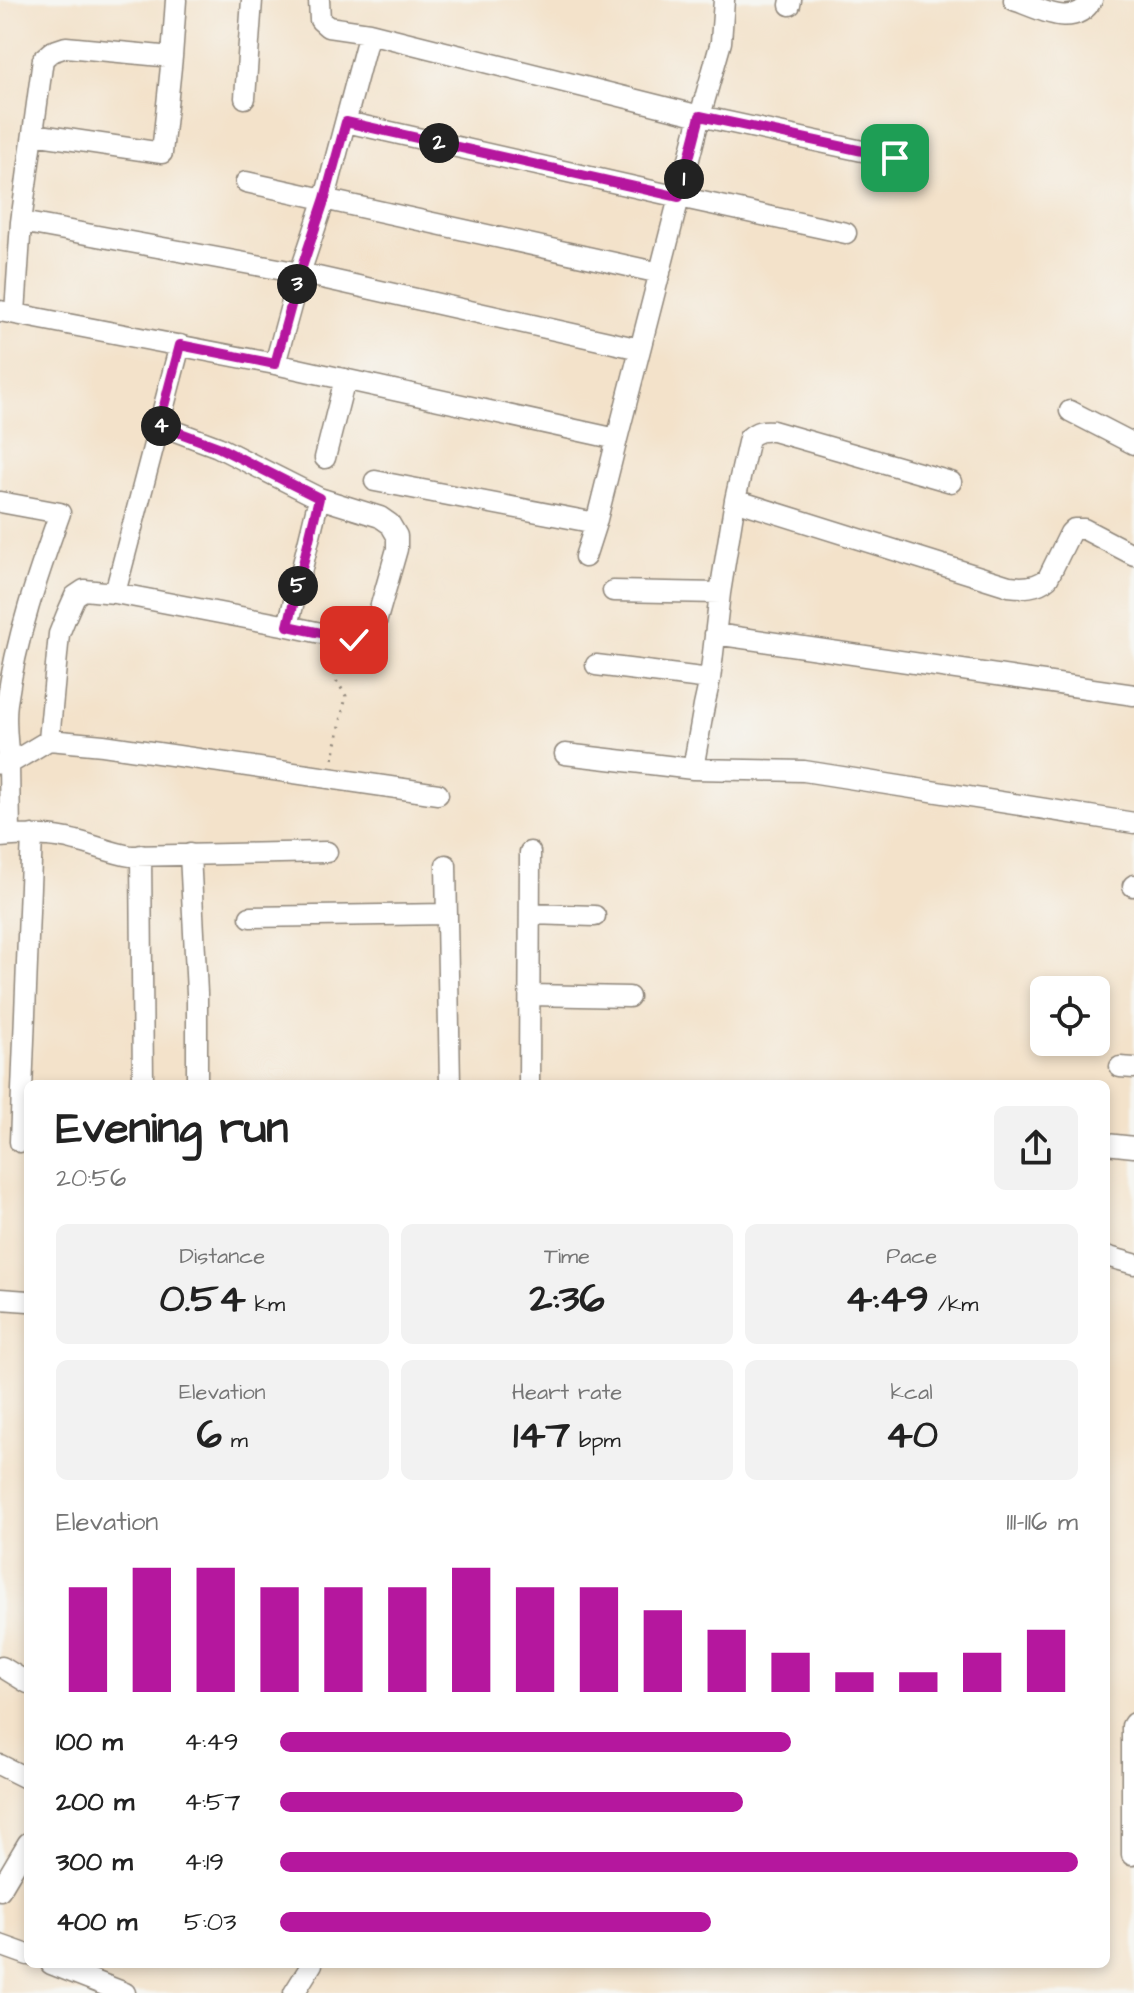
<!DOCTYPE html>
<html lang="en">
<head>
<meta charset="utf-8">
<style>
	body { margin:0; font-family:"Architects Daughter",sans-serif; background:#f2f2f2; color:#222; height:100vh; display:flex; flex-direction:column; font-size:30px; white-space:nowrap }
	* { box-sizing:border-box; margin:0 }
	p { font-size:26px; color:#767676 }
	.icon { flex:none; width:44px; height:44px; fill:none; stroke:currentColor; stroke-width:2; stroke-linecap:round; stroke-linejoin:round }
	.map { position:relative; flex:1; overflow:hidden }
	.panel { position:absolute; left:24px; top:1080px; width:1086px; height:888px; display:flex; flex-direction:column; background:#fff; border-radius:12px; box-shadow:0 4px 12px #0003 }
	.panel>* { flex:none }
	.buttons { position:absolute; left:1030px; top:976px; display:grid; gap:16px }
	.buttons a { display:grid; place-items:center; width:80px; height:80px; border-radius:12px; background:#fff; box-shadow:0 4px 12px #0003; font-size:40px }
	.pin { position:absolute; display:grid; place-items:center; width:68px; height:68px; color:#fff; margin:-34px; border-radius:16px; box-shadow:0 4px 12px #0006 }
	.km { position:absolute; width:40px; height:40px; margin:-20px; border-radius:50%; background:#222; color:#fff; font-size:22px; line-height:40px; text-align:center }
	.round { display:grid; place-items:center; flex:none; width:84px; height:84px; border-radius:12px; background:#f2f2f2 }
	.summary { display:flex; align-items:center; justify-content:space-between; height:136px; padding:0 32px }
	h1 { font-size:44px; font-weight:700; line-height:60px }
	.figures { display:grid; grid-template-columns:repeat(3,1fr); gap:12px; height:136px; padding:8px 32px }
	.figures div { display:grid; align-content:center; border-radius:12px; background:#f2f2f2; text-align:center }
	.figures b { font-size:40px; font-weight:700 }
	.figures small { font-size:22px; font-weight:400 }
	.figures p { font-size:22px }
	.chart { height:224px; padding:16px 32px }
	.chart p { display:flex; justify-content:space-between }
	.chart svg { width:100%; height:144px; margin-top:8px; stroke:#b5179e; stroke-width:6 }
	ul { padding:0 32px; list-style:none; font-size:26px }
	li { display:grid; grid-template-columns:128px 96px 1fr; align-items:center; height:60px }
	li i { height:20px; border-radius:10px; background:#b5179e }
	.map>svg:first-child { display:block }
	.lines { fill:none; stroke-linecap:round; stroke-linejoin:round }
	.minor-casing { stroke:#8f867a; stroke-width:23 }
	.path { stroke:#8f867a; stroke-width:3; stroke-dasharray:2 6; stroke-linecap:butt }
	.minor { stroke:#fff; stroke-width:20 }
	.route-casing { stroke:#fff; stroke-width:16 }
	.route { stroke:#b5179e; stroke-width:10 }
</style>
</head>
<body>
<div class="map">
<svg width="1134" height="1993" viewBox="0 0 1134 1993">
	<rect width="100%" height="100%" fill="#f6f6f2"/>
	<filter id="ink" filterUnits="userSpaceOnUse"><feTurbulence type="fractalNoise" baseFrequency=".0125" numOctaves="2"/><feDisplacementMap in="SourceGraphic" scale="16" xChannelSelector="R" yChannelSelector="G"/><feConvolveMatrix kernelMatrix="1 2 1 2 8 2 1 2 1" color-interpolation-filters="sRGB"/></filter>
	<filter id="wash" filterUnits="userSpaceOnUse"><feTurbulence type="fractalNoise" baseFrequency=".006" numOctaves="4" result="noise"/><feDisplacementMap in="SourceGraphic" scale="32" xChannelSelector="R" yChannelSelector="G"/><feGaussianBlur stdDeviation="1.8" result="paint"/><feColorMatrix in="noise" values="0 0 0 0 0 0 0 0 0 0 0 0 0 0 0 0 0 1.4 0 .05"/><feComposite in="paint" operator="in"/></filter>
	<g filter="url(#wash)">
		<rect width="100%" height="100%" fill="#f3e2ca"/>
	</g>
	<g filter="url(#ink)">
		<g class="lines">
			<g class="minor-casing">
				<path id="minor" d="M319,0L320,20L328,27L369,33L700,116L895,158
					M1014,0C1041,9 1073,30 1092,0
					M790,5L791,0
					M245,98L252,0
					M346,122L679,197L846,233
					M33,134L162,153L172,57
					M246,182L660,273
					M21,222L300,273L640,349
					M0,311L275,364L617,439L700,116L721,42L724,0
					M15,313L21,222L43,59L51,52L66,47L172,57L176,0
					M275,364L300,273L325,198L369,33
					M1070,411L1134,444
					M159,425L218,447L319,498L380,517L390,524L397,536V549L373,633L365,639L354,640L288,626
					M325,458L345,379
					M375,481L596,523
					M951,482L773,431C763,430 757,431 749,438L735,500L720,593L710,679L704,706L693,769L804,771L1134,823
					M735,500L1009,586C1023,588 1037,588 1048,578L1070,533L1074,529H1084L1134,555
					M0,502L60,513C38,574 16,638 7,703C4,722 8,745 9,764L49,740L103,745L438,794
					M585,557L596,523L617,439
					M613,591L720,593
					M115,593L288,626L319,498
					M715,634L1134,695
					M596,665L710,679
					M49,740L59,634L67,614L75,596L84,590L115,593L180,345
					M565,754L693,769
					M0,764H9L10,836
					M0,837C25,835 51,834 76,841C94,845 111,853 131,856L327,852
					M190,854L197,993V1084
					M141,855L143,1084
					M446,865L450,1084
					M1133,886L1134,885
					M530,914L595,916
					M250,917L447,914
					M530,995L629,997
					M1120,1067L1134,1068
					M529,1084L530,852
					M20,1142L32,835
					M1106,1144L1134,1147
					M1106,1256L1134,1264
					M0,1299L28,1301
					M2,1667L28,1683
					M0,1765L28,1779
					M1132,1855V1726L1134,1723
					M0,1890L28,1843
					M0,1945L28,1955
					M51,1964L125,1993
					M294,1993L312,1964"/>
			</g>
			<path class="path" d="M333,759L346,696C335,676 330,681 336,656"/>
			<use href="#minor" class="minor"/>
		</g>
	</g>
	<g class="lines" filter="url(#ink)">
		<g class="route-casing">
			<path id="route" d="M354,640L288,626L319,498L218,447L159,425L180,345L275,364L300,273L325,198L346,122L679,197L700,116L895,158"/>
		</g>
		<use href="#route" class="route"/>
	</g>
</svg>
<div class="buttons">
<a><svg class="icon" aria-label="locate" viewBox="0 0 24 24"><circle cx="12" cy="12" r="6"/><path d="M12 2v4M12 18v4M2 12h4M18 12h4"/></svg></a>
</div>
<div class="pin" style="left:895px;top:158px;background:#1e9e55"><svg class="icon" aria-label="arrive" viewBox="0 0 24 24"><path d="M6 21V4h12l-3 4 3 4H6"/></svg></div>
<div class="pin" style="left:354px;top:640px;background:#d93025"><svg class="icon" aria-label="check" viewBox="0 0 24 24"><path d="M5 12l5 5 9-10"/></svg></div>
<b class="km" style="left:684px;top:179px">1</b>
<b class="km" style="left:439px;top:143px">2</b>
<b class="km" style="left:297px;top:284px">3</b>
<b class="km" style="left:161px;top:426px">4</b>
<b class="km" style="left:298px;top:586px">5</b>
<section class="panel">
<div class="summary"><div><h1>Evening run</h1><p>20:56</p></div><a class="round"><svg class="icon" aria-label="share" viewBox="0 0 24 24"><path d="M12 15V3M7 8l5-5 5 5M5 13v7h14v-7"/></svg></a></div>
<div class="figures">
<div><p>Distance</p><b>0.54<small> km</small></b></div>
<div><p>Time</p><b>2:36</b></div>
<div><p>Pace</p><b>4:49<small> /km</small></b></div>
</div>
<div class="figures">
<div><p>Elevation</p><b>6<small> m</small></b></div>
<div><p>Heart rate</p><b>147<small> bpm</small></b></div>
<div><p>kcal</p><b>40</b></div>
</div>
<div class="chart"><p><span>Elevation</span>111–116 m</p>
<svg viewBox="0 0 160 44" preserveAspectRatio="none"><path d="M5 44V12M15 44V6M25 44V6M35 44V12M45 44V12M55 44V12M65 44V6M75 44V12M85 44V12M95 44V19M105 44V25M115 44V32M125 44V38M135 44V38M145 44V32M155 44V25"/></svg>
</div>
<ul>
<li><b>100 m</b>4:49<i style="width:64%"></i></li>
<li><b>200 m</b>4:57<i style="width:58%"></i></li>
<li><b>300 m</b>4:19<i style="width:100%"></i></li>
<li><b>400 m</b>5:03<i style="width:54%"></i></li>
</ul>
</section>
</div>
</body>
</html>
